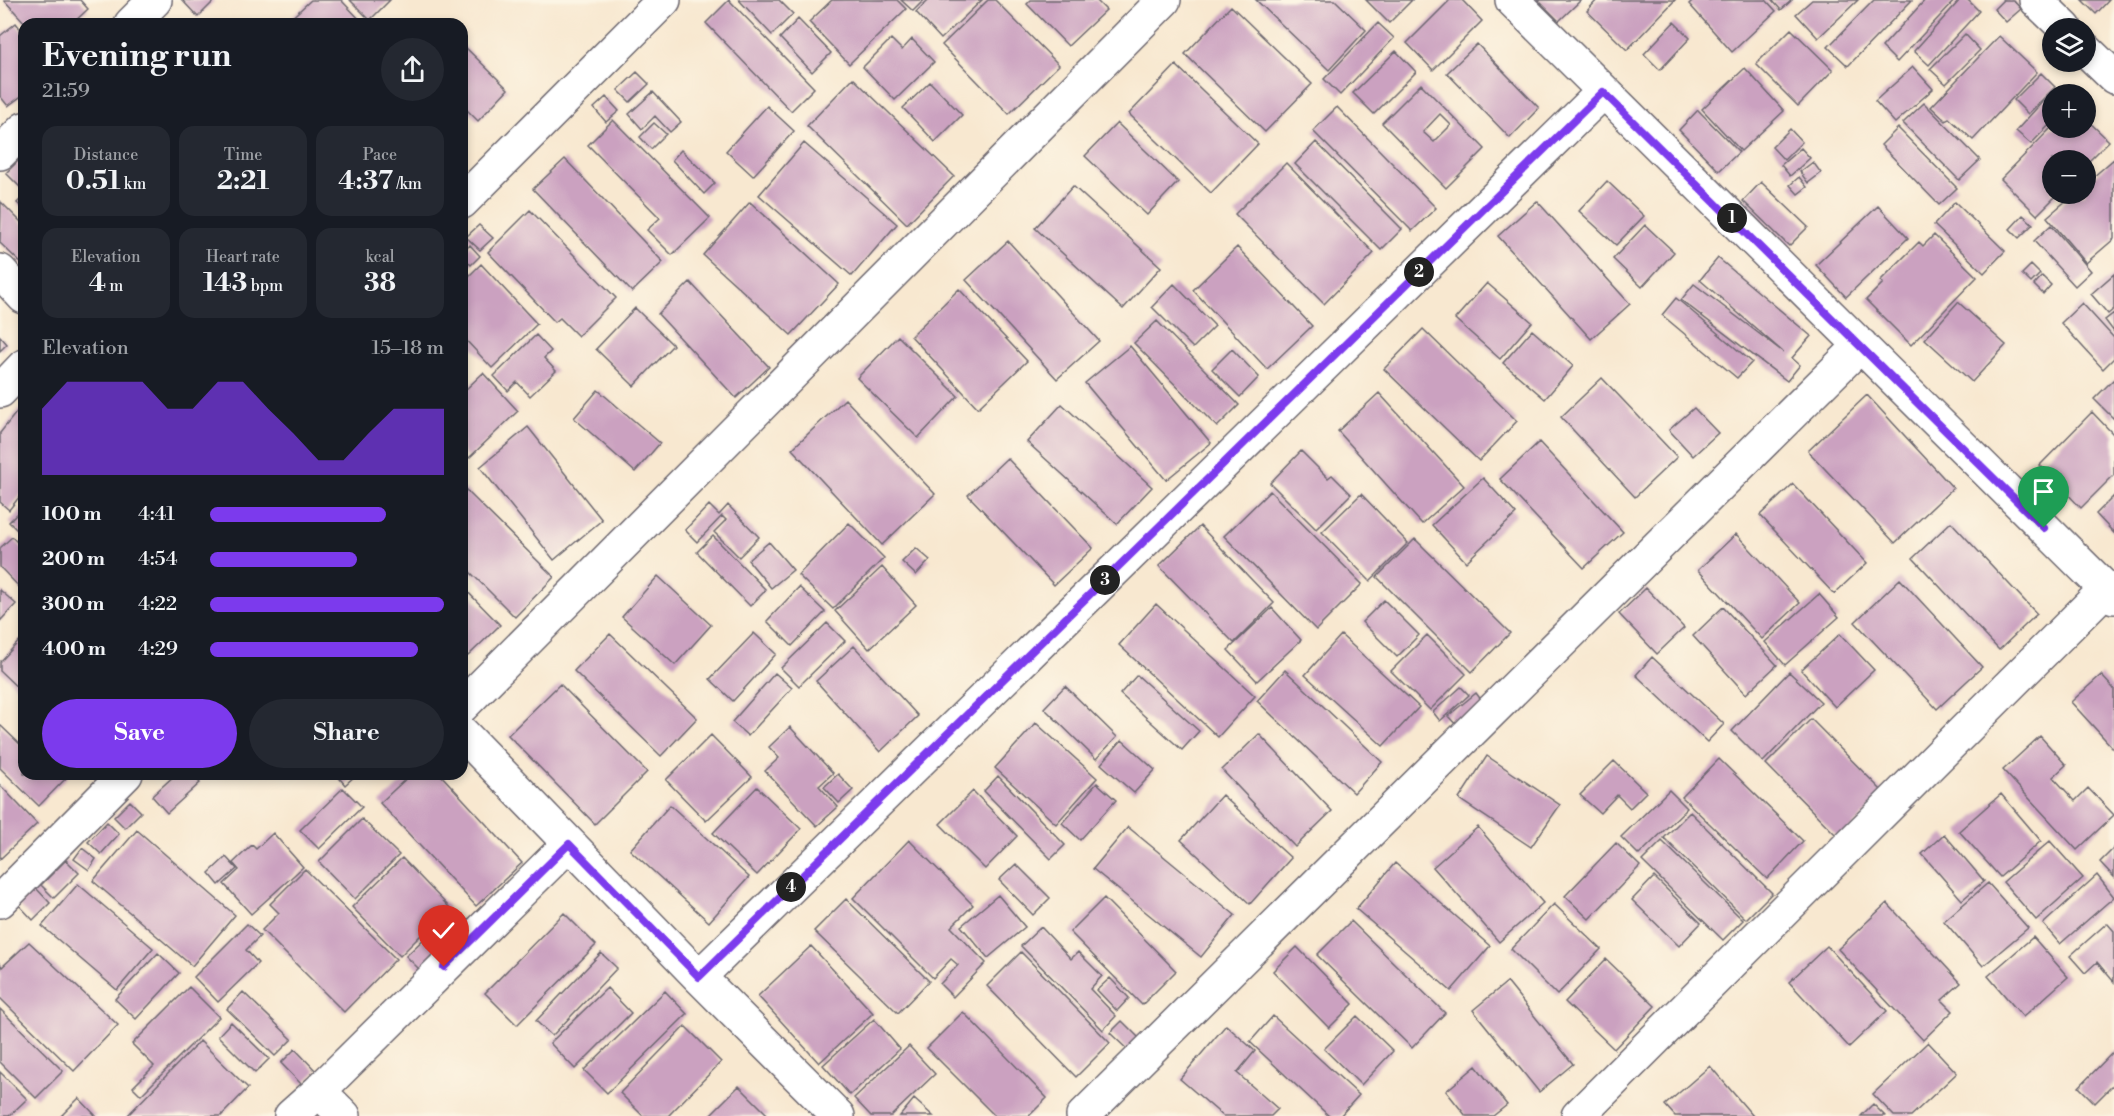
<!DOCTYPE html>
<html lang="en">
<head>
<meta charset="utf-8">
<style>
	body { margin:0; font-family:"Libre Bodoni",serif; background:#242831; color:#f1f3f6; height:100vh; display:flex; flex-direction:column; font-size:22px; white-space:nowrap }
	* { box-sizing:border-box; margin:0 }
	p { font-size:20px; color:#9ea1a6 }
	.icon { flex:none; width:33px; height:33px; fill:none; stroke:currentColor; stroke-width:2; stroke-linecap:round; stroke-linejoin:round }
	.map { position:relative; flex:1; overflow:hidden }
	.details { position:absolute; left:18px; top:18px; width:450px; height:762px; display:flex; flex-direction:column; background:#171b24; border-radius:18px; box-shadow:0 3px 9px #0003 }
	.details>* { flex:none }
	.tools { position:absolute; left:2042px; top:18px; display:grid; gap:12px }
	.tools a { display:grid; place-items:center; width:54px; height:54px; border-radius:50%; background:#171b24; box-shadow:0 3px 9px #0003; font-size:30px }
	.pin { position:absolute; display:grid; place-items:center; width:51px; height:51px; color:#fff; margin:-62px -26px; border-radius:50% 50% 50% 0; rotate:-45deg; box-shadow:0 0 6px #0007 }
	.pin .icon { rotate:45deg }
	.km { position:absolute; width:30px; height:30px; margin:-15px; border-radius:50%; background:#222; color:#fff; font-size:16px; line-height:30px; text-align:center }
	.round { display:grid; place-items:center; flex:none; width:63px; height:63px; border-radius:32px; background:#242831 }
	.head { display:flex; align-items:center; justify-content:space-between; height:102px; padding:0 24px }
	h1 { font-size:33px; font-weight:700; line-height:45px }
	.figures { display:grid; grid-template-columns:repeat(3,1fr); gap:9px; height:102px; padding:6px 24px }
	.figures div { display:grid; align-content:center; border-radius:15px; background:#242831; text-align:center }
	.figures b { font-size:26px; font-weight:700 }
	.figures small { font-size:16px; font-weight:400 }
	.figures p { font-size:16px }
	.chart { height:168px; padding:12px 24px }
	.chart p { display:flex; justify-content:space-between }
	.chart svg { width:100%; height:108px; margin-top:6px; fill:#7c3aed; opacity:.7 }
	.button { display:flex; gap:12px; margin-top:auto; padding:12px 24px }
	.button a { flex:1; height:69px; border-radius:36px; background:#7c3aed; color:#fff; font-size:24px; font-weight:700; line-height:69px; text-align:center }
	.button a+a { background:#242831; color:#f1f3f6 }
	ul { padding:0 24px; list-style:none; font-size:20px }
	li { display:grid; grid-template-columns:96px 72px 1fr; align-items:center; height:45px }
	li i { height:15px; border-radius:8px; background:#7c3aed }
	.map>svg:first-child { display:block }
	.building { fill:#cba1c0; fill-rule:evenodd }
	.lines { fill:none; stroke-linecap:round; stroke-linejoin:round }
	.minor-casing { stroke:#6d676f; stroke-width:36 }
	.minor { stroke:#fff; stroke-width:33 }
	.route-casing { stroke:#fff; stroke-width:12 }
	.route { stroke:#7c3aed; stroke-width:8 }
</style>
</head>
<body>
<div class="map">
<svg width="2114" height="1116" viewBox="0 0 2114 1116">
	<rect width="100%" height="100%" fill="#fcf5e5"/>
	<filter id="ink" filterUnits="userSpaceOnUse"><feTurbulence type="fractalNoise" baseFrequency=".0167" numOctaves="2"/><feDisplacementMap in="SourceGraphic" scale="12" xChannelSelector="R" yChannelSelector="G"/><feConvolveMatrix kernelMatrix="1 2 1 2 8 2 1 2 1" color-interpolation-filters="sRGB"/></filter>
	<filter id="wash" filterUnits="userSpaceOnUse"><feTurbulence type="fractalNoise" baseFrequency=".008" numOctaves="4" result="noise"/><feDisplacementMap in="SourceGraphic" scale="24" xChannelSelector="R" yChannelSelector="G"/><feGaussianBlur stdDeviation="1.35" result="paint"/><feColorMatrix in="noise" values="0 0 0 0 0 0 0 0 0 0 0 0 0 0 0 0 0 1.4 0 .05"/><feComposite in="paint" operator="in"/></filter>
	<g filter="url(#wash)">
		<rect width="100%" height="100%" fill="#f8e8d0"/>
		<g id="blocks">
			<path class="building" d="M4,0H80L88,9L72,24H26Z
				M182,0H215L198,17Z
				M311,0H341L364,24H285Z
				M350,0H390L370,20Z
				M729,0L814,88L791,111L706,23Z
				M739,0H779L793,14L772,35Z
				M832,0H897L906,9L849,64L809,22Z
				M901,0H924L913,11Z
				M928,0H982L941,39L916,12Z
				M988,0H995L1059,65L1009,114L942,45Z
				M1031,0H1096L1106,10L1068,46L1027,4Z
				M1256,0H1335L1366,30L1329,70Z
				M1366,0H1412L1389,23Z
				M1450,0H1462L1482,21L1433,70L1407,43Z
				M1538,0H1581L1559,21Z
				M1597,0H1675L1627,50L1587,11Z
				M1693,0H1766L1776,11L1732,52L1689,4Z
				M1772,0H1792L1781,10Z
				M1812,0H1858L1818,38L1796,14Z
				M1874,0H1912L1848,66L1828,47Z
				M1925,0H1955L1897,62L1882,47Z
				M1960,0H1968L1979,11L1929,65L1914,51Z
				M2003,0H2013L2021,9L2006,22L1994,9Z
				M2082,0H2109L2096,14Z
				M1231,6L1312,84L1265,132L1185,54Z
				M798,19L831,53L812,72L780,38Z
				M1674,22L1690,38L1660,70L1644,54Z
				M16,23L24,34V94L8,106L0,96V36Z
				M1378,23L1394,38L1340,95L1324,79Z
				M1791,29L1833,70L1798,106L1756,64Z
				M1965,34L1980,50L1946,84L1930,69Z
				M1999,36L2037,72L1973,140L1949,118L1946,121L1931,107Z
				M891,39L902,50L912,39L934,62L895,100L863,67Z
				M462,44L508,89L478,121L462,105Z
				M1477,44L1539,108L1510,138L1447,73Z
				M1396,51L1416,72L1374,114L1353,93Z
				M1176,65L1258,144L1211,193L1129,114Z
				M1913,67L1933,89L1895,123L1875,101Z
				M1745,68L1784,111L1741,151L1702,109Z
				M637,72L649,84L630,102L618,90Z
				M2041,73L2055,87L2028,114L2014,100Z
				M853,78L954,176L907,224L807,126Z
				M930,82L962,115L935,142L903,108Z
				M1421,84L1485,149L1446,188L1382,123ZM1440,114L1451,125L1434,142L1423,132Z
				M2054,89L2060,94H2052V122L2031,144L2016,131Z
				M653,92L681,122L670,132L655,116L642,129L629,114Z
				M606,97L619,111L606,122L594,108Z
				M1924,103L1980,160L1959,180L1903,123Z
				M767,106L794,131L753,176L726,151Z
				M1337,107L1436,208L1412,231L1313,131Z
				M1698,110L1739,152L1719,171L1679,130Z
				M2085,118L2109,141L2085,165V160H2052V194H2058L2037,215L2001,179L2051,128H2085Z
				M613,120L710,218L672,255L647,230L660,218L588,145Z
				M654,123L666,134L651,149L640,137Z
				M1117,123L1178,182L1147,215L1085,156Z
				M1898,128L1957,188L1939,205L1881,145Z
				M1790,129L1802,142L1784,160L1772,147Z
				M1316,142L1402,229L1381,250L1295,164Z
				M804,143L897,224L852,276L759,195Z
				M1801,148L1810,158L1790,176L1781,165Z
				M681,150L715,183L704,194L672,160Z
				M24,155V184L21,188L6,173Z
				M565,159L663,262L632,292L533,189Z
				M2114,159V239L2086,263L2047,217L2074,194H2085V184Z
				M1813,162L1821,173L1808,183L1800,172Z
				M1286,163L1374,253L1324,304L1235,214Z
				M1799,177L1807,187L1798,194L1790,185Z
				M1607,181L1644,216L1616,245L1579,211Z
				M1761,182L1808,227L1789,246L1743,201Z
				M1073,186L1161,267L1123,309L1035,228Z
				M24,196V209L17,203Z
				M1537,201L1630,304L1591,339L1498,236Z
				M1,202L24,225V266L0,243Z
				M750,202L839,284L791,335L703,255Z
				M1955,202L2005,251L1984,273L1934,225Z
				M1878,206L1908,238L1846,297L1816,265Z
				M530,210L616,298L578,336L560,318L555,322L488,252Z
				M2023,215L2033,224L2019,238L2010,229Z
				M479,225L493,238L480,250L466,237Z
				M1645,225L1674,252L1642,287L1613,259Z
				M2051,225L2091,271L2075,286L2034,241Z
				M1934,235L1977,277L1911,345L1866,300L1883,283L1880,281L1919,242L1923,246Z
				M1008,241L1099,341L1057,379L966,280Z
				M470,245L480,256L471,265L462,256V253Z
				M1237,247L1312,326L1267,369L1193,290Z
				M1718,258L1811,336L1792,358L1800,365L1787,381L1681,300L1694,284L1783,352L1700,280Z
				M481,264L537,324L492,368L462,336V283Z
				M2031,265L2040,274L2031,283L2022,274Z
				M2114,274V309L2108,314L2091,294Z
				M2042,276L2051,285L2043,294L2034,285Z
				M690,282L769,367L736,398L658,314Z
				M1487,283L1532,322L1500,359L1455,319Z
				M1174,284L1215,326L1193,348L1152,307Z
				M959,289L1027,361L978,408L911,336Z
				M1676,298L1752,362L1737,378L1662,315Z
				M1958,302L2006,345L1972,382L1925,339Z
				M2082,303L2114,338V358L2103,369L2061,323Z
				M635,308L673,345L634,386L596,349Z
				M2114,313V332L2105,320Z
				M1157,321L1239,405L1217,427L1134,343Z
				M1423,329L1517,421L1479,461L1384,369Z
				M1532,330L1573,366L1545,399L1503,363Z
				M536,335L551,351L544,358L556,371L530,396L517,382L508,391L494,376Z
				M0,336L7,344L0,351Z
				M898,336L958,396L918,438L857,378Z
				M1130,346L1211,443L1166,480L1085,383Z
				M1232,349L1259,377L1240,397L1212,369Z
				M483,373L518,411L469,458L462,451V393Z
				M1602,378L1677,457L1635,497L1561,417Z
				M2114,379V419L2094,399Z
				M598,390L660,443L635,472L574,418Z
				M1379,393L1464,486L1422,524L1338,431Z
				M1867,395L1953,488L1895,543L1808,451Z
				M845,399L935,494L882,545L792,449Z
				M1062,404L1152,487L1117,524L1027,442Z
				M1694,408L1718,433L1693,456L1669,430Z
				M19,409L24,413V491L9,510L0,502V433Z
				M2092,412L2114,435V475L2081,508L2040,465Z
				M528,427L602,520L554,560L480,467Z
				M1539,442L1623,532L1584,568L1500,479Z
				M1301,451L1328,478L1332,475L1351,494L1316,529L1270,483Z
				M1007,458L1093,548L1054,585L968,495Z
				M1483,478L1516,514L1466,562L1432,525Z
				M1793,484L1867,563L1834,594L1760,515Z
				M465,489L554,577L515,617L462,564V492Z
				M1270,491L1362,584L1316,630L1224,536Z
				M1361,494L1408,543L1370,581L1322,532Z
				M2114,496V533L2096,514Z
				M709,505L719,515L728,505L759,537L739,557L714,532L726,520L722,516L697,542L685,530Z
				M24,507V537L9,522Z
				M1951,522L2037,614L1999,650L1913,558Z
				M849,523L884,558L833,609L798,575Z
				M1200,526L1274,603L1234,643L1159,566Z
				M1736,534L1800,603L1762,639L1698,570Z
				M713,536L766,590L750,606L697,552Z
				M12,537L24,549V592L0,567V548Z
				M1415,539L1510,633L1472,672L1377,577Z
				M769,542L793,570L771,588L748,560Z
				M916,548L930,560L916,575L902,562Z
				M882,567L916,605L869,649L835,611Z
				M658,576L711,625L675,665L622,617Z
				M1900,579L1982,667L1937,709L1855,622Z
				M462,586L500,625L468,656L462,650Z
				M799,587L825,612L792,646L767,621Z
				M1646,588L1684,628L1657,654L1619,614Z
				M0,590L16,604L0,621Z
				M1819,594L1839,617L1785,665L1765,642Z
				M1384,600L1419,635L1397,657L1362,622Z
				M1156,604L1255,696L1218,737L1119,645Z
				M1723,607L1777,665L1746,694L1693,636Z
				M1272,608L1301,640L1257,681L1228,650Z
				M827,623L845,641L799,686L781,668Z
				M754,633L776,654L733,701L710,679Z
				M610,634L697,718L661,756L574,671Z
				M1840,634L1874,670L1835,707L1801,670Z
				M1341,635L1419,707L1383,746L1305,675Z
				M1427,635L1466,674L1430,710L1391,671Z
				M24,636V694L0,671V662Z
				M854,646L918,716L880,752L816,681Z
				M1652,657L1724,724L1707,742L1636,675Z
				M1285,670L1382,762L1354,793L1257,701Z
				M1789,672L1821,702L1763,762L1732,731Z
				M775,673L792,688L748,736L732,722Z
				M1137,675L1199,731L1182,750L1120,694Z
				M2101,675L2114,689V749L2071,702Z
				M560,684L647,772L595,824L508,735Z
				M1065,686L1117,737L1096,759L1044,708Z
				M1461,687L1469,695L1440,721L1433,712Z
				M1476,693L1485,705L1458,727L1448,716Z
				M1811,719L1885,794L1840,839L1766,764Z
				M1036,723L1097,778L1056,824L995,768Z
				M0,725L24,748V774H70L39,806L0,768Z
				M790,727L833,773L819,786L838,807L817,826L765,771L779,758L769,747Z
				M1259,734L1332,811L1295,847L1222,770Z
				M711,735L752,777L706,821L666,780Z
				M2040,736L2066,765L2053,777L2075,801L2088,788L2114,815L2077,850L2003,770Z
				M1122,740L1155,770L1134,793L1101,764Z
				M1487,756L1560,805L1531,847L1459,799Z
				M1719,759L1803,841L1767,879L1682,797Z
				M1614,761L1646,792L1630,808L1617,795L1600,813L1580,795Z
				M176,774H192L200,783L167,813L152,796Z
				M336,774H357L345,785Z
				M411,774H440L522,863L476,906L380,803Z
				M838,774L853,790L839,803L824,787Z
				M998,776L1065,845L1051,859L984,791Z
				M1097,783L1116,800L1080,840L1062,823Z
				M0,785L37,824L0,859Z
				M757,787L801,829L757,875L713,833Z
				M343,788L362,807L319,849L300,830Z
				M1669,790L1687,808L1639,855L1621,837Z
				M973,791L1017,836L985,869L940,824Z
				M2001,794L2041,841L2000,877L1959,831Z
				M1222,795L1291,858L1250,904L1181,840Z
				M130,801L141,812L125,828L114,817Z
				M670,805L749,877L709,922L630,850Z
				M1690,812L1772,893L1746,919L1664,838Z
				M362,819L399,855L355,899L319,862Z
				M107,822L119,834L101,854L88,842Z
				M1128,827L1235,915L1201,957L1093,869Z
				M1478,827L1543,903L1499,942L1433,867Z
				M137,830L235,915L192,966L93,881Z
				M273,833L303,867L251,914L224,884L239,870L233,863L252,845L256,849Z
				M1944,834L1984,881L1962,900L1922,854Z
				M909,840L973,905L951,927L986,963L953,997L940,984L958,965L951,959L933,978L853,898Z
				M1662,841L1743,920L1723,940L1642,861Z
				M2050,841L2083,878L2036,920L2003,882Z
				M1616,843L1640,866L1589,919L1565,896Z
				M82,848L96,859L89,870L74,859Z
				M2114,848V877L2100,862Z
				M226,857L237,869L219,885L209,873Z
				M402,858L449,907L400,956L352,907Z
				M66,860L79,873L54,898L41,885Z
				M1395,863L1490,946L1451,991L1356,909Z
				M1016,864L1050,898L1033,915L999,880Z
				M305,869L396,959L344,1012L262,930L279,913L270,904Z
				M2097,875L2114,897L2060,944L2043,924Z
				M1654,877L1701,923L1679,946L1632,900Z
				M1988,883L2028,928L1983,966L1944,921Z
				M78,884L153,948L117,990L42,926Z
				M35,887L50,903L33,920L18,904Z
				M998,895L1025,927L988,958L961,926Z
				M1104,898L1176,971L1142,1005L1070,932Z
				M846,899L929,981L898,1013L814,931Z
				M1887,903L1961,983L1942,1000L1953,1011L1923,1040L1838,949Z
				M1554,904L1601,949L1557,995L1511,949Z
				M564,913L596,945L517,1025L485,993Z
				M1351,921L1445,1013L1412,1048L1317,955Z
				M2107,923L2114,931V982L2097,962L2085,973L2070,956Z
				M247,924L260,936L246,950L258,963L218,1002L194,977Z
				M1041,927L1071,959L1078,952L1102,976L1090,989L1116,1016L1103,1030L1021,946Z
				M430,933L447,950L423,973L406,956Z
				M2033,937L2068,977L2023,1017L1988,976Z
				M29,942L118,1025L74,1071L0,998V964L2,967Z
				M811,946L873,1013L819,1063L758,996Z
				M1827,946L1887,1011L1849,1047L1789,982Z
				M1297,947L1353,1004L1329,1028L1273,971Z
				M1021,952L1110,1043L1076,1077L987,986Z
				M158,953L179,973L136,1019L115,999Z
				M601,953L617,968L552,1036L536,1021Z
				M1606,959L1655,1006L1614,1049L1565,1002Z
				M1110,978L1129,998L1117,1011L1097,990Z
				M1507,982L1573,1064L1539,1092L1473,1010Z
				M189,987L219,1017L141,1095L133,1087L154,1066L132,1044Z
				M607,988L631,1013L575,1069L550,1043Z
				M665,991L687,1014L607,1093L584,1070Z
				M243,992L292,1039L275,1056L227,1009Z
				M0,1009L63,1071L36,1098L0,1062Z
				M963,1012L1047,1098L1029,1116H995L927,1048Z
				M1273,1016L1359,1095L1340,1116H1329L1250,1042Z
				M1357,1016L1393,1051L1361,1085L1324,1049Z
				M874,1019L900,1049L850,1095L823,1065Z
				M1122,1021L1141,1040L1129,1051L1110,1033Z
				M231,1022L269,1059L255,1073L218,1036Z
				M1226,1025L1255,1051L1237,1073L1278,1109L1271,1116H1223L1180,1079Z
				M685,1026L721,1062L668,1116H643L620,1093Z
				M200,1041L248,1088L221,1116H127Z
				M1928,1042L1957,1073L1911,1116H1894L1873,1094Z
				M909,1046L935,1074L891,1116H871L854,1098Z
				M295,1049L316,1071L302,1085L281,1063Z
				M2114,1051V1084L2095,1103L2079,1087Z
				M1476,1066L1507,1105L1493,1116H1466L1446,1091Z
				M1710,1066L1753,1116H1675L1665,1105Z
				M0,1072L27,1099L9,1116H0Z
				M739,1086L769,1116H709Z
				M79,1098L96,1116H61Z
				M914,1099L933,1116H900Z
				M1873,1104L1885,1116H1861Z"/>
		</g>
	</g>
	<g filter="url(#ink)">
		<use href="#blocks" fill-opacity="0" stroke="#6d676f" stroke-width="1.5"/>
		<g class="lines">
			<g class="minor-casing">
				<path id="minor" d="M1512,0L2114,597
					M2036,0L2065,28
					M131,24L155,0
					M2085,49L2114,77
					M0,153L24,129
					M462,202L664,0
					M0,271L24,297
					M0,391L24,366
					M462,706L1164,0
					M462,733L699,977L838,1116
					M0,901L126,774
					M699,977L1603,92
					M319,1091L344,1116
					M291,1116L319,1091L569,844
					M1083,1116L1861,345
					M1578,1116L2106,589"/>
			</g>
			<use href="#minor" class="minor"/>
		</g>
	</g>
	<g class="lines" filter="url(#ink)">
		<g class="route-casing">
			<path id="route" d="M444,967L569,844L699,977L1603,92L2044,528"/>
		</g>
		<use href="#route" class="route"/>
	</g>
</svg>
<div class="tools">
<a><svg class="icon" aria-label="layers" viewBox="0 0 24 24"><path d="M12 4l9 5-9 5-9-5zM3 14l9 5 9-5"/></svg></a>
<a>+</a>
<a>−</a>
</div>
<div class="pin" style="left:2044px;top:528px;background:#1e9e55"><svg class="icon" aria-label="arrive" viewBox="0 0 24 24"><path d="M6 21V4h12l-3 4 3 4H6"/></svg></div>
<div class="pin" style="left:444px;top:967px;background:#d93025"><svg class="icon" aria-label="check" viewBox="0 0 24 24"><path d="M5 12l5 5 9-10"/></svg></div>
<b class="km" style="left:1732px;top:218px">1</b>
<b class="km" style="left:1419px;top:272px">2</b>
<b class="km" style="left:1105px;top:580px">3</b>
<b class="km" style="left:791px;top:887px">4</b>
<section class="details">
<div class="head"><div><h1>Evening run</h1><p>21:59</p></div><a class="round"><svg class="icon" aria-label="share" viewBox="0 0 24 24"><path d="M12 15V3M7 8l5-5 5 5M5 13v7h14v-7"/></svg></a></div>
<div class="figures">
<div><p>Distance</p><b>0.51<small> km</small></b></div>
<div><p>Time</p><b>2:21</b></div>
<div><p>Pace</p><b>4:37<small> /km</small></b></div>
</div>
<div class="figures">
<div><p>Elevation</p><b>4<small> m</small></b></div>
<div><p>Heart rate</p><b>143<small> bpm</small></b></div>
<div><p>kcal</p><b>38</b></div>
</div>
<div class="chart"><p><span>Elevation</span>15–18 m</p>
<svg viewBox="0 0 160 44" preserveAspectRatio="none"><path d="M0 44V17L10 6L20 6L30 6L40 6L50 17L60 17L70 6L80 6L90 17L100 27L110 38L120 38L130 27L140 17L150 17L160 17V44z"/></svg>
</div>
<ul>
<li><b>100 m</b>4:41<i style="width:75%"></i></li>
<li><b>200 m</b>4:54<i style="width:63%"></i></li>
<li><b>300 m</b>4:22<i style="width:100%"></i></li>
<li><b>400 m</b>4:29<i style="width:89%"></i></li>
</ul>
<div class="button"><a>Save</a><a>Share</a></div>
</section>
</div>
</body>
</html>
